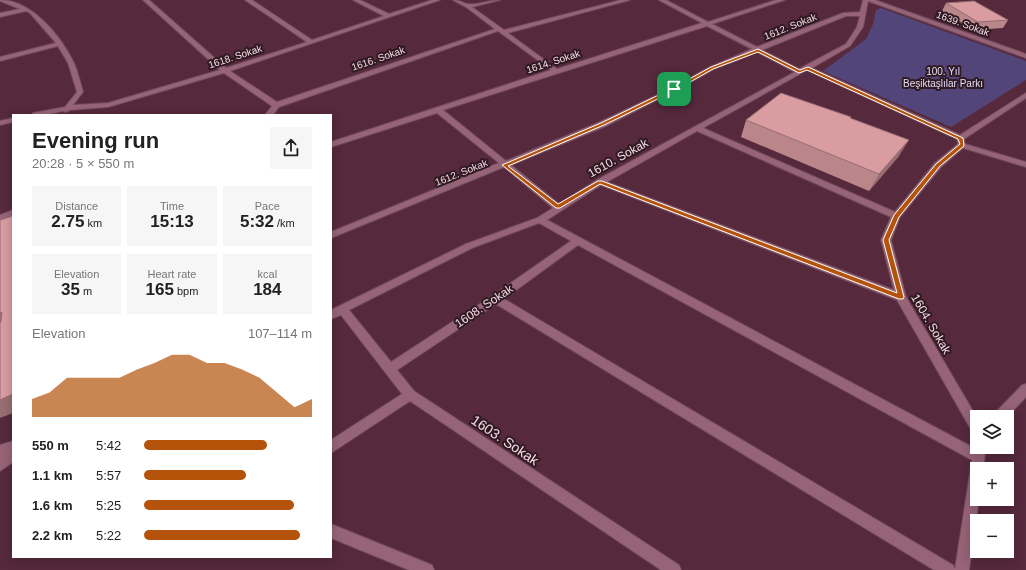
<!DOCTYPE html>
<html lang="en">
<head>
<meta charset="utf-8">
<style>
	body { margin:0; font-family:Helvetica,sans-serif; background:#f6f6f6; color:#222; height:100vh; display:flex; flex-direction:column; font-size:15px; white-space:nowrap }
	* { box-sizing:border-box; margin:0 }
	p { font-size:13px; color:#767676 }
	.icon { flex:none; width:22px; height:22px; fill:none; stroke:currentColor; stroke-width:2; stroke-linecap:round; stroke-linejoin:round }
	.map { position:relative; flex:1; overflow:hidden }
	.drawer { position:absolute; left:12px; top:114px; width:320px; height:444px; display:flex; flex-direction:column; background:#fff; border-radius:0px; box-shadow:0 2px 10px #0003 }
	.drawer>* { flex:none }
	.controls { position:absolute; left:970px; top:410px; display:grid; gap:8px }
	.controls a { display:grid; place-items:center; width:44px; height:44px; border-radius:0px; background:#fff; box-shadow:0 2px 10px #0003; font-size:20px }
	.pin { position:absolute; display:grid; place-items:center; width:34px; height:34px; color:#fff; margin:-17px; border-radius:8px; box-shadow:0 2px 6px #0006 }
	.round { display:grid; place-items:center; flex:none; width:42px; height:42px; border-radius:0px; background:#f6f6f6 }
	.headline { display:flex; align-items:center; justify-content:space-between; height:68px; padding:0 20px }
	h1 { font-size:22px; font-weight:800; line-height:30px }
	.stats { display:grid; grid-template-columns:repeat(3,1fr); gap:6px; height:68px; padding:4px 20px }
	.stats div { display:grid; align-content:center; border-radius:0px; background:#f6f6f6; text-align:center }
	.stats b { font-size:17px; font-weight:800 }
	.stats small { font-size:11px; font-weight:400 }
	.stats p { font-size:11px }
	.chart { height:112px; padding:8px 20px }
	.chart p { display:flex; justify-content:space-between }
	.chart svg { width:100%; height:72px; margin-top:4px; fill:#b45309; opacity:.7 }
	ul { padding:0 20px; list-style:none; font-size:13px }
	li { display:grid; grid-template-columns:64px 48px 1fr; align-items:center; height:30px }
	li i { height:10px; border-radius:5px; background:#b45309 }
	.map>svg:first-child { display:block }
	.green { fill:#524579 }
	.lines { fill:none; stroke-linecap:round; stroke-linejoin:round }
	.minor-casing { stroke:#6f495a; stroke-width:2 }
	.minor { fill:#966377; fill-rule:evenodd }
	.wall { fill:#ba868a }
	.shaded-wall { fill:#976d71 }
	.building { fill:#d89ca1; stroke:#976d71 }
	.route { fill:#b45309; stroke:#fff; fill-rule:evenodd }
	.labels { text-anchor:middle; stroke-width:4; stroke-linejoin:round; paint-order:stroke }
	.far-street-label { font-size:10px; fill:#f8dae5; stroke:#2f1a22 }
	.far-park-label { font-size:10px; fill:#e1ddf6; stroke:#2f1a22 }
	.street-label { font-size:12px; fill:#f8dae5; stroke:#2f1a22 }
	.near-street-label { font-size:14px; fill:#f8dae5; stroke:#2f1a22 }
</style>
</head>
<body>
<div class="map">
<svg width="1026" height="570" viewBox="0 0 1026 570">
	<rect width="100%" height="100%" fill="#56293d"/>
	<path class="green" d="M881,8L1026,61V80L951,127L823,71L866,39L873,24L876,10Z"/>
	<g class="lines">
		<g class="minor-casing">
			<path id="minor" d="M0,0C32,0 61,36 74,63C78,72 80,82 83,92L73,105L108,103L220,70L143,0H149L226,68L307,42L245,0H252L312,40L384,16L353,0H360L389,14L432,0H440L230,71L277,102L495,29L466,7L453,0C461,0 464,4 469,4C478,5 490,0 500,0L472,7L504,30L621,0H630L508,33L557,69L702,23L659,0H666L708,22L776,0H785L712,24L757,47L843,13L860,12L863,0H875L1026,54V58L868,1L863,27L850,46L812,68L960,135L1026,93V98L964,139L965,144L1026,162V167L963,148L941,167L900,217L891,240L906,297L977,418V435L973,433L897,300L601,185L547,220L974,448L977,442V447H986L983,469H977V499H979L969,570H934L496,304L397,370L414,391L679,565L681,570H661L410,401L331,453V440L402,394L341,315L331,319V310L466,244L537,218L553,208L504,167L331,238V232L499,163L437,113L331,147V142L551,70L498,31L279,107L273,115H265L272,106L224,73L108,107L70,110L66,112L63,111L46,115H32L33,113L65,107L77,92L68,63L58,46L0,61V57L56,43L30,13L26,11L0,17V13L20,9L0,1ZM846,16H860L857,27L846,44L799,69L762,50ZM707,26L752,49L710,67L672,88L600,122L506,161L443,110ZM757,52L795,72L597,180L559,204L511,165L606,126L676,90L714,69ZM807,70L957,139L958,144L935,163L895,212L703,128ZM697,131L891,217L881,240L894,290L607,182ZM539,223L571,241L492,296L391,362L349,310L472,248ZM578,245L972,460L955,569L953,565L504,299Z
				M13,118V122L0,125V121Z
				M13,210V216L0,221V215Z
				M1026,384V397L1007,417H993L995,413L1022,385Z
				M13,441V462L0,471V445Z
				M331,524L432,565L434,570H409L331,538Z"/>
		</g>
		<use href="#minor" class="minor"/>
	</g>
	<path class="wall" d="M946,3L1008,20L1003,28L974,30L942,11Z
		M851,117V118L899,156L869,191L741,137L746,120Z"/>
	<path class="shaded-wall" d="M909,140L899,156L869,191L879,174Z
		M0,312L12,325L0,330Z
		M13,394V413L0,418V400Z"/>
	<path class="building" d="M974,1L1008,20L978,22L946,3Z
		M781,93L851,117L850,118L909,140L879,174L746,120Z
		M13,216V394L0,400V323L1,322L2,313L0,312V220Z"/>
	<path class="route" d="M758,49L800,70L808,67L963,138L964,146L940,166L899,217L889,240L904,297L903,299H899L600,184L560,208H556L502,165L601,123L673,88L711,67ZM758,52L799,73L807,70L958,139L960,144L936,164L894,215L883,240L897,293L602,181H598L558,204L508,166L604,125L676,90L713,69Z"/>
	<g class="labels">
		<g class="far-street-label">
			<text transform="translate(963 23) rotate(20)" y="4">1639. Sokak</text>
			<text transform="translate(790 26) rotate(-22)" y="4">1612. Sokak</text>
			<text transform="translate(235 56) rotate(-18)" y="4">1618. Sokak</text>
			<text transform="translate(378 58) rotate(-19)" y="4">1616. Sokak</text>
			<text transform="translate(553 61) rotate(-18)" y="4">1614. Sokak</text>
			<text transform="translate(461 172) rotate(-22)" y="4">1612. Sokak</text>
		</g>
		<g class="far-park-label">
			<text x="943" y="75">100. Yıl<tspan x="943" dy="12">Beşiktaşlılar Parkı</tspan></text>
		</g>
		<g class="street-label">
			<text transform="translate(618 158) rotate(-29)" y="4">1610. Sokak</text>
			<text transform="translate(484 306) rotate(-34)" y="4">1608. Sokak</text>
			<text transform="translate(931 324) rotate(60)" y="4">1604. Sokak</text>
		</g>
		<g class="near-street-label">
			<text transform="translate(505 440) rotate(34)" y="5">1603. Sokak</text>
		</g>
	</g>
</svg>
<div class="controls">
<a><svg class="icon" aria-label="layers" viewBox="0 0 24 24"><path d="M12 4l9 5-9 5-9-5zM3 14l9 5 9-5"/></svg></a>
<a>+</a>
<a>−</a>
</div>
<div class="pin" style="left:674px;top:89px;background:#1e9e55"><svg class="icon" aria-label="arrive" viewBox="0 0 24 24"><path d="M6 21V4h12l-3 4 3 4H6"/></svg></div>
<section class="drawer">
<div class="headline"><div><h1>Evening run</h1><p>20:28 · 5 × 550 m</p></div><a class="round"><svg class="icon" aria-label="share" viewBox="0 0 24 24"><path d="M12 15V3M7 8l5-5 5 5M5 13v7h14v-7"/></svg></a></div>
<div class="stats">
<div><p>Distance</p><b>2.75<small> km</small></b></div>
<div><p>Time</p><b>15:13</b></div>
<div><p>Pace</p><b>5:32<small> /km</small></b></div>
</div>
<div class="stats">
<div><p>Elevation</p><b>35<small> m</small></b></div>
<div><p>Heart rate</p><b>165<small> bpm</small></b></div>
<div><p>kcal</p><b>184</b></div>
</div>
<div class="chart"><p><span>Elevation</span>107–114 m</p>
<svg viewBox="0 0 160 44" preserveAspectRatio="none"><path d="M0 44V33L10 29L20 20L30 20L40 20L50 20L60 15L70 11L80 6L90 6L100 11L110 11L120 15L130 20L140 29L150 38L160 33V44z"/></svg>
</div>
<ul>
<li><b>550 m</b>5:42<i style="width:73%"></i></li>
<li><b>1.1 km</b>5:57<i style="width:61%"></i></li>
<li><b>1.6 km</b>5:25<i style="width:89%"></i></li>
<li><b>2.2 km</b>5:22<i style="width:93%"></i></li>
</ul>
</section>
</div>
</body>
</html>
